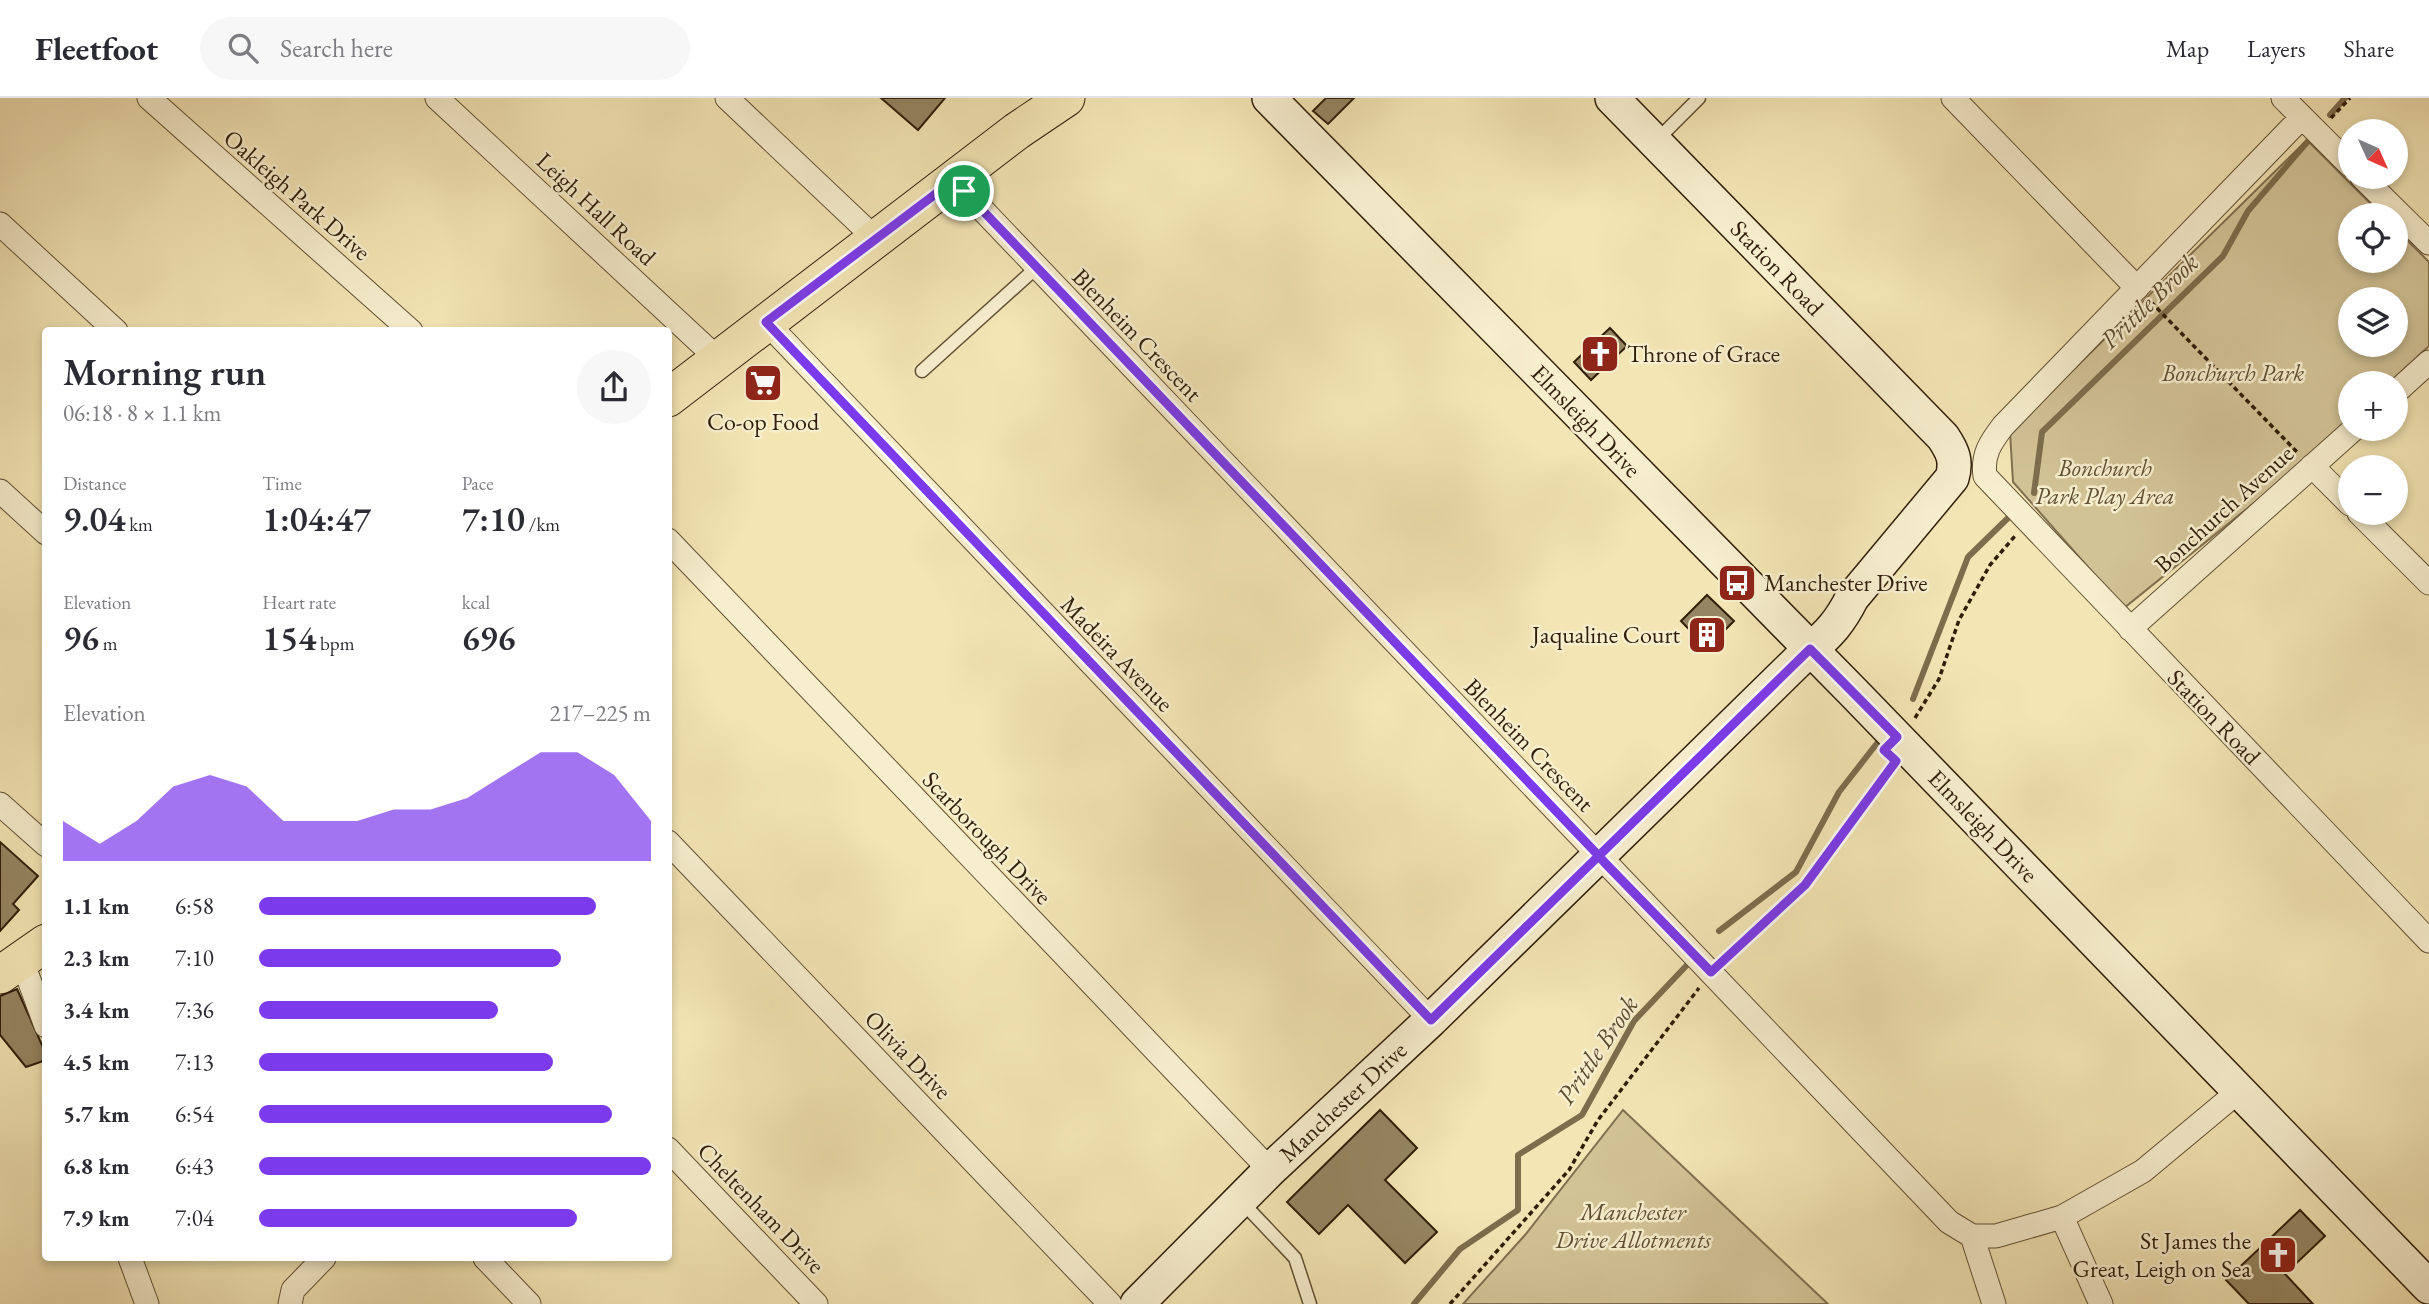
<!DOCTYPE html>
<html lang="en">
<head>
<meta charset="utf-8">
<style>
	body { margin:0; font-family:"EB Garamond",serif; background:#f7f7f7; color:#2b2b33; height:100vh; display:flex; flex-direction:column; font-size:26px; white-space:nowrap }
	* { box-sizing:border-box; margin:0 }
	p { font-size:23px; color:#7c7c81 }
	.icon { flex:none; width:38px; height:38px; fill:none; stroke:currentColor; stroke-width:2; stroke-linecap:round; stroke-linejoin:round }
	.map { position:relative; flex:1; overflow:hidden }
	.details { position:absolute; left:42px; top:229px; width:630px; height:934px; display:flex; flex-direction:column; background:#fff; border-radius:7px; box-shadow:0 4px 10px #0003 }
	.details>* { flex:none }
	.needle { width:46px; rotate:135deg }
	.tools { position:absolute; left:2338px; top:21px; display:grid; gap:14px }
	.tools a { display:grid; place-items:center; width:70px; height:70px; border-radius:50%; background:#fff; box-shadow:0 4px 10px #0003; font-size:35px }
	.pin { position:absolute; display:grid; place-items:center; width:60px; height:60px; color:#fff; margin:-30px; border:4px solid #fff; border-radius:50%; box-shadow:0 2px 7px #0007 }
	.round { display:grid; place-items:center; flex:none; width:74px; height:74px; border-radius:37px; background:#f7f7f7 }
	.head { display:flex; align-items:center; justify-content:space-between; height:119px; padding:0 21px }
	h1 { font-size:38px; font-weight:600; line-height:52px }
	.metrics { display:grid; grid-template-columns:repeat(3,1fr); gap:10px; height:119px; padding:7px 21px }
	.metrics div { display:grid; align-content:center }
	.metrics b { font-size:35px; font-weight:600 }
	.metrics small { font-size:19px; font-weight:400 }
	.metrics p { font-size:19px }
	.chart { height:196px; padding:14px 21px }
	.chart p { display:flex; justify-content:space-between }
	.chart svg { width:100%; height:126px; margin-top:7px; fill:#7c3aed; opacity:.7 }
	ul { padding:0 21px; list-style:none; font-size:23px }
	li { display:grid; grid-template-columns:112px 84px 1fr; align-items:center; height:52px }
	li i { height:18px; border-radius:9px; background:#7c3aed }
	header { display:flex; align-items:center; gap:42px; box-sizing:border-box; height:98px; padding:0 35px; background:#fff; border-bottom:2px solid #e1e1e2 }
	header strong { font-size:33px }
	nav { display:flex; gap:38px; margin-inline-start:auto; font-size:24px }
	.search { width:490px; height:63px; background:#f7f7f7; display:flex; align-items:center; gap:18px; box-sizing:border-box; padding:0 24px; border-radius:38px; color:#7c7c81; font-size:26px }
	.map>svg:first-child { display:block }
	.green { fill:#d2c397; stroke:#817050; stroke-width:2; fill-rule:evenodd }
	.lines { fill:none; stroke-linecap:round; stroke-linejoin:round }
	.stream { stroke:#7d6d4d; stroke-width:6 }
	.building { fill:#958562; stroke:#301e0a; stroke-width:2 }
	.lane-casing { stroke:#615034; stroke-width:15 }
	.street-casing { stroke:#615034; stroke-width:25 }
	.secondary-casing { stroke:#301e0a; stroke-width:36 }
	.primary-casing { stroke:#301e0a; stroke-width:39 }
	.path { stroke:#301e0a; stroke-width:3.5; stroke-dasharray:5 3.5; stroke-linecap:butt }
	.lane { stroke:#f7eece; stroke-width:12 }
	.street { stroke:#f7eece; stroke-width:23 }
	.secondary { stroke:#f7eece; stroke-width:33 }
	.primary { stroke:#f3e5b4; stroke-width:37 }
	.route-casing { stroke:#fff; stroke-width:14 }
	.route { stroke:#7c3aed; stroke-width:9 }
	.labels { text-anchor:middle; stroke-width:5; stroke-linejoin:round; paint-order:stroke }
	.street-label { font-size:24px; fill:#301e0a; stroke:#f7eece }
	.poi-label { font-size:24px; fill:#301e0a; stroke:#f7eece; text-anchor:start }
	.park-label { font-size:24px; font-style:italic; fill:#615034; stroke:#f7eece }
	.water-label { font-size:26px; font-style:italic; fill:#5d4c31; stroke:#f7eece }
</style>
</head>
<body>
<header>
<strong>Fleetfoot</strong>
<div class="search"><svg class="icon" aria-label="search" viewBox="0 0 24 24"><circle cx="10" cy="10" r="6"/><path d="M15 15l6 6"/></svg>Search here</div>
<nav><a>Map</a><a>Layers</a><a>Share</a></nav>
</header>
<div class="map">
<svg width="2429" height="1206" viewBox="0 0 2429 1206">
	<rect width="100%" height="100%" fill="#f3e5b4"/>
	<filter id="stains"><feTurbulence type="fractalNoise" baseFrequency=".00286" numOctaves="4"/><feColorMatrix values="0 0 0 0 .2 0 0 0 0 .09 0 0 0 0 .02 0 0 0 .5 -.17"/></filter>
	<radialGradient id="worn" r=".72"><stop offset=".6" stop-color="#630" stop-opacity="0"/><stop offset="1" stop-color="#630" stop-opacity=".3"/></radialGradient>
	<path class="green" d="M2307,42L2382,117H2350V163H2396V131L2429,164V248L2389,285H2350V321L2306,363L2124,510L2013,384L2010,334ZM2350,201H2396V247H2350Z
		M1623,1012L1828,1206H1463L1525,1137Z"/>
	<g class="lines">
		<path class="stream" d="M2330,17L2345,0
			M2034,395L2042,334L2223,158L2248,113L2309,42
			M1913,601L1968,459L2008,420
			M1719,833L1796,774L1839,694L1878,644
			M1414,1206L1460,1151L1518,1112V1057L1582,1017L1634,923L1687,867"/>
	</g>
	<path class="building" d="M881,0H945L918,32Z
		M1326,0H1354L1328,26L1313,13Z
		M1610,230L1627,248L1591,282L1574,264Z
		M1707,497L1734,523L1707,550L1681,523Z
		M0,744L38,778L13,806L19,812L0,833Z
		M17,891L46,956V962L26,969L0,937V898Z
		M1380,1012L1417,1050L1385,1082L1437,1134L1405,1165L1348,1107L1319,1136L1287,1104Z
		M2300,1112L2325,1138L2285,1176L2313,1206H2249L2226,1182Z"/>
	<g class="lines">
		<g class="lane-casing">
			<path id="lane" d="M1655,44L1699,0
				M922,273L1036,170
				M1242,1104L1295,1160L1310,1206"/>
		</g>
		<g class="street-casing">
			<path id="street" d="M149,0L411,233
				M437,0L718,261
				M727,0L877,142
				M1953,0L2137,190
				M2283,0L2350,67
				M2302,19L2003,328C1990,345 1982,357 1985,378L2429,843
				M2362,79L2429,145
				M954,82L1949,1124L1972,1138H1996L2062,1119L2143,1073L2239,993
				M0,126L116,233
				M766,224L1431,922
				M2396,294L2429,264
				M2312,368L2350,406
				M0,393L46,435
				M2359,415L2429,485
				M668,442L1270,1072
				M2130,531L2354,331
				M0,706L46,747
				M668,744L1110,1206
				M22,863L46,928
				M668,1051L816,1206
				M2062,1119L2101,1206
				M1972,1138L1994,1206
				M130,1160L147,1206
				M485,1160L529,1206
				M290,1206L293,1192L324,1160"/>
		</g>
		<g class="secondary-casing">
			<path id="secondary" d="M1269,0L1854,595L2429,1189
				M1137,1206L1270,1072L1431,922L1810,551C1829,537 1841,522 1852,500L1952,380C1957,363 1953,354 1943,339L1612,0"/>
		</g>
		<g class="primary-casing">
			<path id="primary" d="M668,300L1017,33L1066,0
				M0,877L46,845"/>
		</g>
		<path class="path" d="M2331,20L2350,0
			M2151,204L2297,354
			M1915,620L1939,581L1959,522L1990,467L2015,438
			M1725,861L1805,787L1892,669
			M1450,1206L1569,1072L1598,1022L1699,890"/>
		<use href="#lane" class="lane"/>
		<use href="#street" class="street"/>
		<use href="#secondary" class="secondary"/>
		<use href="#primary" class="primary"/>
	</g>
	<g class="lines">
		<g class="route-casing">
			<path id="route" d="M964,93L1598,757L1605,765L1711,874L1805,787L1896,663L1884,652L1897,639L1810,551L1431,922L766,224L954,82L964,93"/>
		</g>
		<use href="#route" class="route"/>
	</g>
	<defs>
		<g id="church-square" transform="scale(2.0125)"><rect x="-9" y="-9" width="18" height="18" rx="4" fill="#8f2418" stroke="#f7eece"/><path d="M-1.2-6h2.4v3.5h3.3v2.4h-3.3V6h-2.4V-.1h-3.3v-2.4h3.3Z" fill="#fff"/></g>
		<g id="supermarket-square" transform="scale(2.0125)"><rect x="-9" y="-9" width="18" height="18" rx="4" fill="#8f2418" stroke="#f7eece"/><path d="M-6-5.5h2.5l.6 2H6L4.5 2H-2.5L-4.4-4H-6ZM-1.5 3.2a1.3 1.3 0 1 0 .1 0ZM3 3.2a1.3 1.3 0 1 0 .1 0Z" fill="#fff"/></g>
		<g id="bus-square" transform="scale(2.0125)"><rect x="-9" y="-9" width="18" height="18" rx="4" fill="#8f2418" stroke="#f7eece"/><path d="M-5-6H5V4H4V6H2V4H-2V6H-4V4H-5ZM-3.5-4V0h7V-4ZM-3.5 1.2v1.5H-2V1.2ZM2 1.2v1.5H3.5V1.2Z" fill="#fff"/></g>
		<g id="building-square" transform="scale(2.0125)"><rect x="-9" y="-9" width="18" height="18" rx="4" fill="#8f2418" stroke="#f7eece"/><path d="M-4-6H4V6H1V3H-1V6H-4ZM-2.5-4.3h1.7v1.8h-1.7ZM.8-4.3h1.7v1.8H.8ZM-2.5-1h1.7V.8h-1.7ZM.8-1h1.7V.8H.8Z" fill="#fff"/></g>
	</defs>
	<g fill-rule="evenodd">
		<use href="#church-square" x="1600" y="256"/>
		<use href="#supermarket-square" x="763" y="285"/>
		<use href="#bus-square" x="1737" y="485"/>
		<use href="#building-square" x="1707" y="537"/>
		<use href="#church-square" x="2278" y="1157"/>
	</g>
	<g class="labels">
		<g class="street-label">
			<text transform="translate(297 97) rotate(41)" y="8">Oakleigh Park Drive</text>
			<text transform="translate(596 111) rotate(43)" y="8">Leigh Hall Road</text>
			<text transform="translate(1777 170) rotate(46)" y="8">Station Road</text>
			<text transform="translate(1137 237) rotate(46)" y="8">Blenheim Crescent</text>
			<text transform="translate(1586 323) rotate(46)" y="8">Elmsleigh Drive</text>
			<text transform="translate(2224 411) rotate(-42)" y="8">Bonchurch Avenue</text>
			<text transform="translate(1117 556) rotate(46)" y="8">Madeira Avenue</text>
			<text transform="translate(2214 619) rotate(46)" y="8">Station Road</text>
			<text transform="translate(1529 647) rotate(46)" y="8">Blenheim Crescent</text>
			<text transform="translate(1983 728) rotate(46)" y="8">Elmsleigh Drive</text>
			<text transform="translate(987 740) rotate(46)" y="8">Scarborough Drive</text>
			<text transform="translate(908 957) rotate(46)" y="8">Olivia Drive</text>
			<text transform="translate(1343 1004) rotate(-43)" y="8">Manchester Drive</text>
			<text transform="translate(761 1110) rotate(46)" y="8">Cheltenham Drive</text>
		</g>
		<g class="poi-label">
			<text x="1627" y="264">Throne of Grace</text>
			<text x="763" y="332" text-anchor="middle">Co-op Food</text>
			<text x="1764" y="493">Manchester Drive</text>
			<text x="1680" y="545" text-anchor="end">Jaqualine Court</text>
			<text x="2251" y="1151" text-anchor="end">St James the<tspan x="2251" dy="28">Great, Leigh on Sea</tspan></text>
		</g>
		<g class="park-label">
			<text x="2233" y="283">Bonchurch Park</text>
			<text x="2105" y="378">Bonchurch<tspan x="2105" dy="28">Park Play Area</tspan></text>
			<text x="1633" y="1122">Manchester<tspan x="1633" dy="28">Drive Allotments</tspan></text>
		</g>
		<g class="water-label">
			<text transform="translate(2149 203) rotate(-44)" y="9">Prittle Brook</text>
			<text transform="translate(1597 952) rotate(-56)" y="9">Prittle Brook</text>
		</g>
	</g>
	<rect width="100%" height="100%" filter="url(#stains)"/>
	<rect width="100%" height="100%" fill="url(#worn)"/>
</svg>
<div class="tools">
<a><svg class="needle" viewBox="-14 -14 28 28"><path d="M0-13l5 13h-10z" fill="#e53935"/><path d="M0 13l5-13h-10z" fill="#7c7c81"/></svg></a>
<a><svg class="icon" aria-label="locate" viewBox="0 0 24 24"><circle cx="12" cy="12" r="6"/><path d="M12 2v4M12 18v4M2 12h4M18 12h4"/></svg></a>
<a><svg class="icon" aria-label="layers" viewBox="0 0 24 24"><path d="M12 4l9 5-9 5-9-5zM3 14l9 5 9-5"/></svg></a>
<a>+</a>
<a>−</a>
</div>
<div class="pin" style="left:964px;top:93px;background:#1e9e55"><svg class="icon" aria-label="arrive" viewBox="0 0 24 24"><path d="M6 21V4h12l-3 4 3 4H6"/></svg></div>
<section class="details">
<div class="head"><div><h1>Morning run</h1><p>06:18 · 8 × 1.1 km</p></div><a class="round"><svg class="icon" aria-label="share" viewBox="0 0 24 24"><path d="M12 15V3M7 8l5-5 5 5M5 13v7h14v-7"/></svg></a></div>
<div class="metrics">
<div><p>Distance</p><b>9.04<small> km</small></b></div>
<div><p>Time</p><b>1:04:47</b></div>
<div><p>Pace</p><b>7:10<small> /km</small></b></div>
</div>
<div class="metrics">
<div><p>Elevation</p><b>96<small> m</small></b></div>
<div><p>Heart rate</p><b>154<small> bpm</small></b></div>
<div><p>kcal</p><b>696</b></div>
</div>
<div class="chart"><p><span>Elevation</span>217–225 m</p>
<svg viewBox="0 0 160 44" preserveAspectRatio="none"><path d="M0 44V30L10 38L20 30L30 18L40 14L50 18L60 30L70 30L80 30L90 26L100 26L110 22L120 14L130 6L140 6L150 14L160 30V44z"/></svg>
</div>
<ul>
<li><b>1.1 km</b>6:58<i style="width:86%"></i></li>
<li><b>2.3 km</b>7:10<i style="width:77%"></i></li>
<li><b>3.4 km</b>7:36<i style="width:61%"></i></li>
<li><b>4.5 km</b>7:13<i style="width:75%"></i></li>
<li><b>5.7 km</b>6:54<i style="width:90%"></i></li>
<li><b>6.8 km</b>6:43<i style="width:100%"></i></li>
<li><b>7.9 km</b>7:04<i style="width:81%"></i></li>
</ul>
</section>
</div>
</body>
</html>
